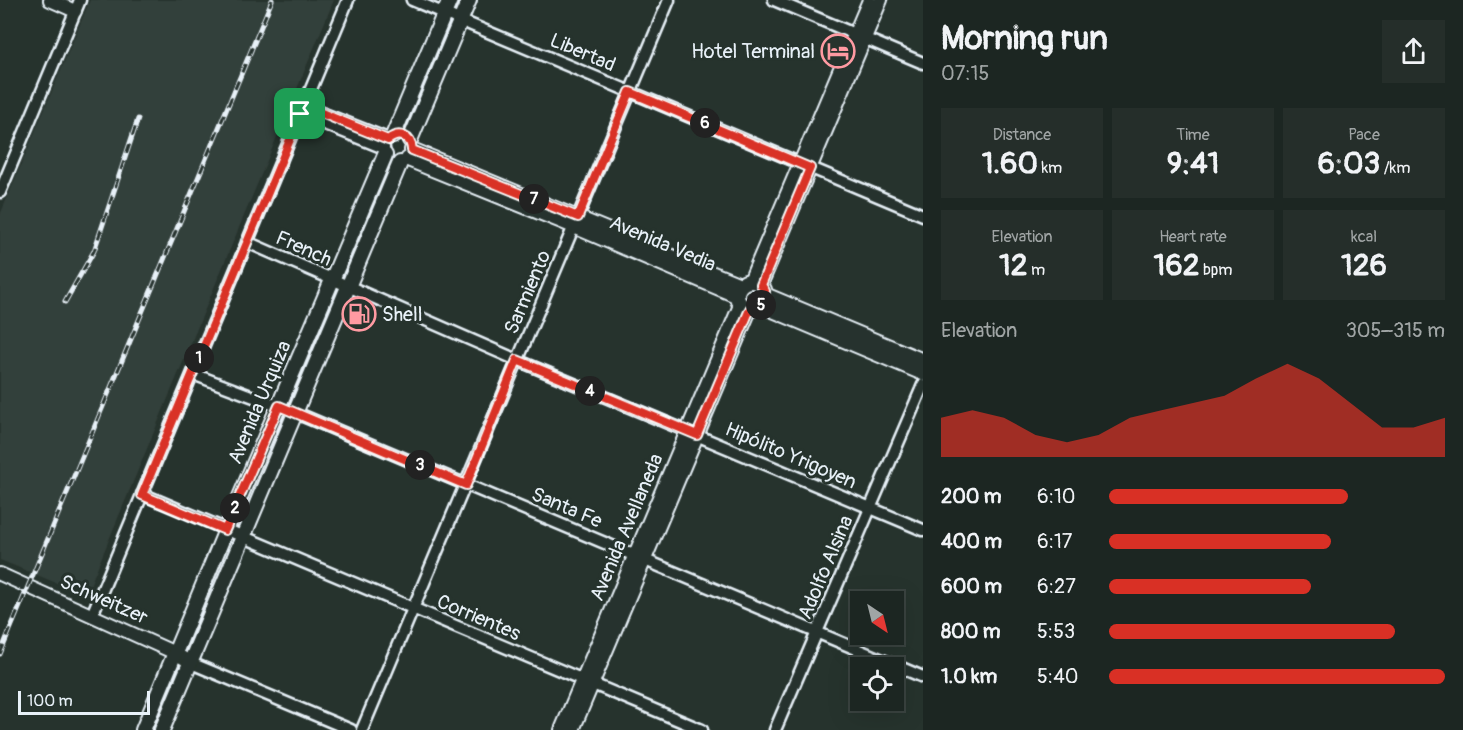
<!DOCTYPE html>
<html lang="en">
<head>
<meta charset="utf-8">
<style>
	body { margin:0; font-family:Pangolin,sans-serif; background:#252e2a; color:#f1f3f6; height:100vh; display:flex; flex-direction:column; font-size:22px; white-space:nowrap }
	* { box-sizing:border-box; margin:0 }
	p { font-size:20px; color:#a0a5a5 }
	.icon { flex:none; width:33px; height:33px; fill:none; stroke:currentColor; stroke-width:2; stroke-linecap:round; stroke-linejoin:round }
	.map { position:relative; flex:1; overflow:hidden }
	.details { display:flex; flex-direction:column; background:#1c2622; width:540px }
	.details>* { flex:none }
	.needle { width:39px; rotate:145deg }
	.tools { position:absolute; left:850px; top:591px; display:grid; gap:12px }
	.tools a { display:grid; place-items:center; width:54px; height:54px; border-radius:0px; background:#1c2622; box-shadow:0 6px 24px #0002,0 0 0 2px #3a4340; font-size:30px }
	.scale { position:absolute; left:18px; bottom:15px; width:132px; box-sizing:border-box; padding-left:6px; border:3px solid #e8f1f8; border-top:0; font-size:16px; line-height:21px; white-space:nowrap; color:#e8f1f8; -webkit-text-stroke:4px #26332d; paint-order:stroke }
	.pin { position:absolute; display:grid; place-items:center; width:51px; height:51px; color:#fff; margin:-26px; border-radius:12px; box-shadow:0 3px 9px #0006 }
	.km { position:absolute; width:30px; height:30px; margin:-15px; border-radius:50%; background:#222; color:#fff; font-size:16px; line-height:30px; text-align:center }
	.round { display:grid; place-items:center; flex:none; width:63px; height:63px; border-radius:0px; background:#252e2a }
	.head { display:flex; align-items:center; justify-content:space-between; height:102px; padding:0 18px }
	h1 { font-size:33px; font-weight:700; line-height:45px }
	.metrics { display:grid; grid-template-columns:repeat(3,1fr); gap:9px; height:102px; padding:6px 18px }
	.metrics div { display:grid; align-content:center; border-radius:0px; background:#252e2a; text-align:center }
	.metrics b { font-size:30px; font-weight:700 }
	.metrics small { font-size:16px; font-weight:400 }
	.metrics p { font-size:16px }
	.chart { height:168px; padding:12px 18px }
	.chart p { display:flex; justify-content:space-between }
	.chart svg { width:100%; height:108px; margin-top:6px; fill:#d93025; opacity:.7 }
	ul { padding:0 18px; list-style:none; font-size:20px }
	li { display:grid; grid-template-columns:96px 72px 1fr; align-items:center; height:45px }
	li i { height:15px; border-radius:8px; background:#d93025 }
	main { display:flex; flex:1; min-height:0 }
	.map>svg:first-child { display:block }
	.built { fill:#333f3a }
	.green { fill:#3e4b47; stroke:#939ea0; stroke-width:1.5 }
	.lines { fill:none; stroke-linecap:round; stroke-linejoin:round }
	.minor-casing { stroke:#e8f1f8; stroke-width:15 }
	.tertiary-casing { stroke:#e8f1f8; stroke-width:16 }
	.secondary-casing { stroke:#e8f1f8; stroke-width:18 }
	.minor { stroke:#26332d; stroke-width:10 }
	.tertiary { stroke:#26332d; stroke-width:12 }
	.secondary { stroke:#26332d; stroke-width:14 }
	.rail-casing { stroke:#e8f1f8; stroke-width:5 }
	.rail { stroke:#26332d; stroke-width:3; stroke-dasharray:9; stroke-linecap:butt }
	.route-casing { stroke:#fff; stroke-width:12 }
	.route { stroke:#d93025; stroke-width:8 }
	.labels { text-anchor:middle; stroke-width:6; stroke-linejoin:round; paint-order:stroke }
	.poi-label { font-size:20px; fill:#e8f1f8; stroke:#26332d; text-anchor:end }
	.street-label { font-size:20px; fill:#e8f1f8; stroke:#26332d }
</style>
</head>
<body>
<main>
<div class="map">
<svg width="923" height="730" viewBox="0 0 923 730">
	<rect width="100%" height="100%" fill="#26332d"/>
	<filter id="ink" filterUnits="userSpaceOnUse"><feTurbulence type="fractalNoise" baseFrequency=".0167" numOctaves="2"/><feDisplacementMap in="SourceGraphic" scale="12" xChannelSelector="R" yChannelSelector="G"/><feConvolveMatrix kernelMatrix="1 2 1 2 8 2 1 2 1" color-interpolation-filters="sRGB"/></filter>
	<g filter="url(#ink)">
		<path class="built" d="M90,0H334L86,595L0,560V215Z"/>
		<path class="green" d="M443,32L448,35L405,135L399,134Z
			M391,164L392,165L349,268L344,267L386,165Z
			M332,295L338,298L295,398L289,397Z
			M278,420H282L285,423L242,523L236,522Z
			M226,546L233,548L191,649H187L184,646Z
			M174,671L180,675L157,730H147Z"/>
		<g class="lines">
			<g class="minor-casing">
				<path id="minor" d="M412,0L923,215
					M774,0L923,63
					M304,106L388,139
					M300,114L384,148
					M0,192L80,0
					M247,242L517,360L923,530
					M193,374L296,413L923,677
					M142,494L702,730
					M92,615L348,0
					M191,663L351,730
					M362,730L669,0
					M775,730L923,385"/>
			</g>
			<g class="tertiary-casing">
				<path id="tertiary" d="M50,0L75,11
					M750,281L869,0
					M761,285L881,0
					M0,574L175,653L191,663
					M561,730L740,305
					M573,730L750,310"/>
			</g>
			<g class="secondary-casing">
				<path id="secondary" d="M393,136L450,0
					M410,140L469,0
					M412,150L740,285
					M408,159L574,226L736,295
					M737 295a14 14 0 1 1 28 0a14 14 0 1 1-28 0Z
					M765,295L923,361
					M761,305L923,373
					M143,730L226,530L385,155
					M162,730L400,163"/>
			</g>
			<use href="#minor" class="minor"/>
			<use href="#tertiary" class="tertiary"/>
			<use href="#secondary" class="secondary"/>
			<g class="rail-casing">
				<path id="rail" d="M65,302L94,251L138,119
					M0,654L272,0"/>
			</g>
			<use href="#rail" class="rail"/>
		</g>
	</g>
	<g class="lines" filter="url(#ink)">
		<g class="route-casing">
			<path id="route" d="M630,92L810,168L761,285L765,291L763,302L756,308L750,309L697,435L517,360L466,485L279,406L225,530L142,495L304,106L388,140C399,131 411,136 412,150L578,217Z"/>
		</g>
		<use href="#route" class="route"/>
	</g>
	<defs>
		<g id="hotel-ring" transform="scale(1.725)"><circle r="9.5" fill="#26332d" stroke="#ff9aa2" stroke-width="1.5"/><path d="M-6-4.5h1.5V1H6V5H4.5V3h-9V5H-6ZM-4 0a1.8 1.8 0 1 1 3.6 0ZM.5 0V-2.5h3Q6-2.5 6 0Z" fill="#ff9aa2"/></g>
		<g id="fuel-ring" transform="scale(1.725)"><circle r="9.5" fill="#26332d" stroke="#ff9aa2" stroke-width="1.5"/><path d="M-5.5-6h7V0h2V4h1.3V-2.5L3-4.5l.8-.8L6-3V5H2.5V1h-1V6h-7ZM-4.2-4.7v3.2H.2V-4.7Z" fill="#ff9aa2"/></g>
	</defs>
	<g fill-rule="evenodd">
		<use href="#hotel-ring" x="838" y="51"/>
		<use href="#fuel-ring" x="359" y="314"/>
	</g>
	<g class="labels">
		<g class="poi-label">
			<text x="815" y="58">Hotel Terminal</text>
			<text x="382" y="321" text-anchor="start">Shell</text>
		</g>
		<g class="street-label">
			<text transform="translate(583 52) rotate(23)" y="7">Libertad</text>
			<text transform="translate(663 243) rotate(23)" y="7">Avenida Vedia</text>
			<text transform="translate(304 248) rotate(24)" y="7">French</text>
			<text transform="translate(527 292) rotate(-67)" y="7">Sarmiento</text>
			<text transform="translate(259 402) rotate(-67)" y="7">Avenida Urquiza</text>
			<text transform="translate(791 455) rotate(23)" y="7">Hipólito Yrigoyen</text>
			<text transform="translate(567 507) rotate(23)" y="7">Santa Fe</text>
			<text transform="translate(626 527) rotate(-67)" y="7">Avenida Avellaneda</text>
			<text transform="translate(825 567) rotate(-67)" y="7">Adolfo Alsina</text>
			<text transform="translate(104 599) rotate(24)" y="7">Schweitzer</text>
			<text transform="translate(479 617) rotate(23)" y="7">Corrientes</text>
		</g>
	</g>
</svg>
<div class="tools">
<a><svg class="needle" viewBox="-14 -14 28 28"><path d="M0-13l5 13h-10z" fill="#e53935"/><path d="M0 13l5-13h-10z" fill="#a0a5a5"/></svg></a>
<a><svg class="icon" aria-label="locate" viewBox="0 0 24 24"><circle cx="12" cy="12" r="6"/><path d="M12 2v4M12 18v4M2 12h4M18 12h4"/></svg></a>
</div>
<div class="scale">100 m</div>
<div class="pin" style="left:300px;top:114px;background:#1e9e55"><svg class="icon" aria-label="arrive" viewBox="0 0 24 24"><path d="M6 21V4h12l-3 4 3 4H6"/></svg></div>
<b class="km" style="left:199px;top:358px">1</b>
<b class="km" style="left:235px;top:508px">2</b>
<b class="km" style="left:420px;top:465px">3</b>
<b class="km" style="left:590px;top:391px">4</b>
<b class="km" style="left:761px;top:305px">5</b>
<b class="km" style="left:705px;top:123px">6</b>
<b class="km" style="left:534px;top:199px">7</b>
</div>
<section class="details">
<div class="head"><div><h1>Morning run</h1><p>07:15</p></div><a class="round"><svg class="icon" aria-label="share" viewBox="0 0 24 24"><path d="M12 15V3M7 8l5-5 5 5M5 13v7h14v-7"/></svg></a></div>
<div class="metrics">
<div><p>Distance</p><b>1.60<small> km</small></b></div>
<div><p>Time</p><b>9:41</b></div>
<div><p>Pace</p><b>6:03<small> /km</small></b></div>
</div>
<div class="metrics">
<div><p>Elevation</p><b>12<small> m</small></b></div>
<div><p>Heart rate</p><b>162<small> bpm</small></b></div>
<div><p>kcal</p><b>126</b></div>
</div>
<div class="chart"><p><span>Elevation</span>305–315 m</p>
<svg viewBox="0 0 160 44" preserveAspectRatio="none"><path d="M0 44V28L10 25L20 28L30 35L40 38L50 35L60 28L70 25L80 22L90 19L100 12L110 6L120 12L130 22L140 32L150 32L160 28V44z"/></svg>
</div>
<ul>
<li><b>200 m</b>6:10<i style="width:71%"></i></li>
<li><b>400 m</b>6:17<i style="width:66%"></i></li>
<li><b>600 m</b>6:27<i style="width:60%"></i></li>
<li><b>800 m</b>5:53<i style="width:85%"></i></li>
<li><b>1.0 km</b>5:40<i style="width:100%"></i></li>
</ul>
</section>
</main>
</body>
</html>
